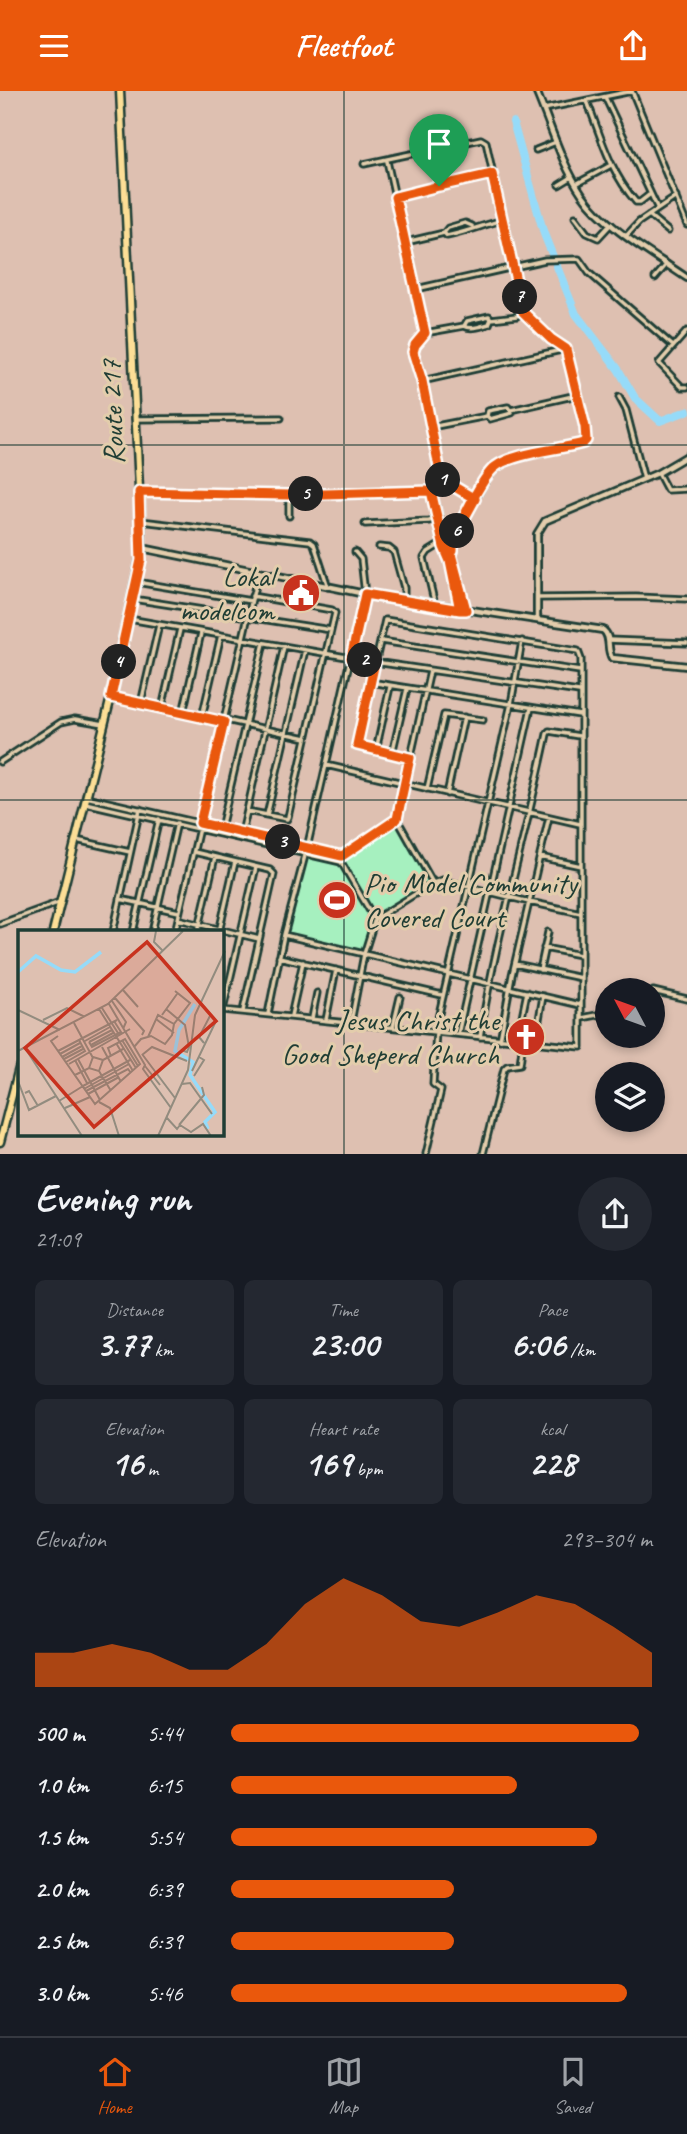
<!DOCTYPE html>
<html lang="en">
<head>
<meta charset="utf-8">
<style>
	body { margin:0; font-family:Caveat,sans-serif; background:#242831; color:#f1f3f6; height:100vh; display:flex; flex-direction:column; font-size:26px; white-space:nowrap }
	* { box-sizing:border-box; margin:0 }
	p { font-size:23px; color:#9ea1a6 }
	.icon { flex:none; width:38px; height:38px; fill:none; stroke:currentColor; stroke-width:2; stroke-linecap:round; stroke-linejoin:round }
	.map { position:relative; height:1063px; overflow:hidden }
	.panel { display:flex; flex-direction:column; background:#171b24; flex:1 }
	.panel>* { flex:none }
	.needle { width:46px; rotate:311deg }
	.buttons { position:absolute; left:595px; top:887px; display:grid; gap:14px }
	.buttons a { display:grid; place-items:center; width:70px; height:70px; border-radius:50%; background:#171b24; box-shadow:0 4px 10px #0003; font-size:35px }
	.pin { position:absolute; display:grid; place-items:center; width:60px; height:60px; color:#fff; margin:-72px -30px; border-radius:50% 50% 50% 0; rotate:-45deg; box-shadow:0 0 7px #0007 }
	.pin .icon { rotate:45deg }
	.km { position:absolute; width:35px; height:35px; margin:-18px; border-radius:50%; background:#222; color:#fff; font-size:19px; line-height:35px; text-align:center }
	.round { display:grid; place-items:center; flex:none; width:74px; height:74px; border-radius:37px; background:#242831 }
	.headline { display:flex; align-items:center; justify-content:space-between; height:119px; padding:0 35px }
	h1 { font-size:38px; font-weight:700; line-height:52px }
	.stats { display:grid; grid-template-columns:repeat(3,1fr); gap:10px; height:119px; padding:7px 35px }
	.stats div { display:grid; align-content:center; border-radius:10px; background:#242831; text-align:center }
	.stats b { font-size:35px; font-weight:700 }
	.stats small { font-size:19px; font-weight:400 }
	.stats p { font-size:19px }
	.chart { height:196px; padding:14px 35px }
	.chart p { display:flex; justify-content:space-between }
	.chart svg { width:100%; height:126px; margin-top:7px; fill:#ea580c; opacity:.7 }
	ul { padding:0 35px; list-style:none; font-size:23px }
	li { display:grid; grid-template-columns:112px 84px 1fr; align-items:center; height:52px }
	li i { height:18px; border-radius:9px; background:#ea580c }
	header { display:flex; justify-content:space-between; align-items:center; height:91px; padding:0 35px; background:#ea580c; color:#fff; font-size:32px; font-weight:700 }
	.menu { display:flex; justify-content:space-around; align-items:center; height:98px; border-top:2px solid #363941; background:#171b24; font-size:19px; color:#9ea1a6 }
	.menu a { display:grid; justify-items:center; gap:4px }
	.menu .on { color:#ea580c }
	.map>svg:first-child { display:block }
	.green { fill:#a6f0bf; stroke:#62967a; stroke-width:2 }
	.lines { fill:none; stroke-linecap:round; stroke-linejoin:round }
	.river { stroke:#96dbf9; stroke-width:8 }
	.minor-casing { stroke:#1f3d34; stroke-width:9 }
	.tertiary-casing { stroke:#1f3d34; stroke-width:10 }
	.primary-casing { stroke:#1f3d34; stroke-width:11 }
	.minor { stroke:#e3cdac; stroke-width:3.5 }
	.tertiary { stroke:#e3cdac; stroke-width:4.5 }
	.primary { stroke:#fcde96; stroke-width:6 }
	.route-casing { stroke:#fff; stroke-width:14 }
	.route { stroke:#ea580c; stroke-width:9 }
	.grid { fill:none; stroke:#1f3d34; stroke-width:2; stroke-opacity:0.55 }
	.labels { text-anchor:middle; stroke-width:6; stroke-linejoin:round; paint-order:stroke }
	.street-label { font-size:30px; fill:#1f3d34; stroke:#e3cdac }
	.poi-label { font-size:30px; fill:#1f3d34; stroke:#e3cdac; text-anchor:end }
	.inset-river { fill:none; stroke:#96dbf9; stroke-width:3.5 }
	.inset-road { fill:none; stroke:#928c7f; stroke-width:2 }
	.view { fill:#c8321e; fill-opacity:0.15; stroke:#c8321e; stroke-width:3.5 }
	.inset-edge { fill:none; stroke:#1f3d34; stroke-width:3.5 }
</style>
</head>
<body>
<header><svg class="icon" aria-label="menu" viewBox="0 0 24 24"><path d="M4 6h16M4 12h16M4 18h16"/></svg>Fleetfoot<svg class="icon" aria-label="share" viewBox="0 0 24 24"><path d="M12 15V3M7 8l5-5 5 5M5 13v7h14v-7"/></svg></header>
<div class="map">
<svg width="687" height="1063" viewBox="0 0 687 1063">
	<rect width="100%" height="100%" fill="#dec0b1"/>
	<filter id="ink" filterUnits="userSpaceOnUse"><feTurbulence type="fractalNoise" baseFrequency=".0143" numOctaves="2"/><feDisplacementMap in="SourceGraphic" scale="14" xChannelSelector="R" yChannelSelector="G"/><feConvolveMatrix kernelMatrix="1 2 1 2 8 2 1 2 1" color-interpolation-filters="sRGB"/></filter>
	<g filter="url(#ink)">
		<path class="green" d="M397,728L433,792L375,828L364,863L284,844L305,761L341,771L342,765Z"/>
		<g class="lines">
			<path class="river" d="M513,31L544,143L576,223L618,278L635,307L660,330L687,320"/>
			<g class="minor-casing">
				<path id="minor" d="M632,0L687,134
					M605,6L658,118
					M587,10C601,46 610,81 636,111H640L649,104
					M544,18L632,0
					M536,59L556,51
					M387,70L425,242
					M364,73L481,48L486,51L523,221L551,248L566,258L585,336L586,349L583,352L509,368L496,377V375L487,387L450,453L448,460L451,463L466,519
					M576,93L611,74
					M559,94L572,86
					M439,95L435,73L441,69L448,92
					M395,106L492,83
					M649,124L668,140
					M575,126L587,142L598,147L611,133
					M444,142L448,137L465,132L472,135
					M627,144L639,131L676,106
					M406,151L444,142L447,145C467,141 483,134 503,129
					M655,187L667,173
					M416,198L545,169L579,168L589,182L673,255
					M464,235C472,239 481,235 489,233L491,228
					M687,240L659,272L682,296H687
					M422,290L566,258
					M619,306L626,319L644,388
					M511,319L577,304
					M135,328L281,327
					M431,336L487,325L490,328L512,322L508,316L488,320L487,325
					M658,382L667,399L687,398
					M141,401L289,404L414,401L429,399L432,401L439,427
					M475,408L443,389L441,386L422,290L413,261L415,254L425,242L464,235L467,230L489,225L491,228L517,225L522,221
					M289,425V404
					M141,430L310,450L314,453L328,496
					M365,433L429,430L439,427L460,518
					M379,456L389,457L394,461L404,497V503L400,508
					M136,491L251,510
					M538,507L636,506L687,508
					M133,508L331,539
					M435,514L424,467L428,461L444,451
					M129,528L375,571L579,601
					M608,549L687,552
					M381,550L580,580
					M430,580L397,728L433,792
					M370,591L580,624
					M111,606L224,631
					M141,612L159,534
					M162,617L180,538
					M183,622L201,542
					M202,626L221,544
					M226,629L306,647
					M376,659L390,596
					M392,663L407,598
					M0,671L61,631L75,628L104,633
					M326,674L580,733
					M427,698L444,624L483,629
					M447,703L464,626
					M86,706L342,765
					M85,712L341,771
					M247,720L287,728L288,726L335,522L332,519L252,505
					M267,724L305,559
					M221,737L264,552
					M242,742L284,555
					M76,749L130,761
					M194,761L270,779L274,783L243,920
					M540,766L581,775
					M120,808L179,821
					M374,827L341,771L342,765L397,728
					M178,828L259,848
					M0,833L60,811
					M113,841L140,718
					M133,841L159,728
					M152,841L177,732
					M175,841L258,482
					M198,841L215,766
					M219,841L235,771
					M284,844L580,914
					M544,857L580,864
					M279,866L442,904
					M515,873L581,887
					M540,879L548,841
					M623,900H638
					M653,900L687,908
					M222,919L581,956V568L578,560L385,529L357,654L410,667
					M223,919L256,776
					M268,923L284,844L307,757L365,503L361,468L355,461
					M291,925L303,871
					M312,927L317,902
					M582,927L607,922
					M326,929L336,879
					M351,931L364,863L375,828L433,792L442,789L529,811L581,822
					M393,936L400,906
					M435,940L511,613L522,550
					M458,943L531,617
					M480,946C496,844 526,744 547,643L549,640L579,645
					M500,949L512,884L549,726
					M517,950L527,901
					M535,952L543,905
					M426,1063L441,999L433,993L436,940
					M483,1063L504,978L507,975L520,973L523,950"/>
			</g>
			<g class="tertiary-casing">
				<path id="tertiary" d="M536,0C551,35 561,72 582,103C605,137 654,164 687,187
					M142,457L365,503L603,539C612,546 606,558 612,567L687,575
					M537,529V443L545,430L658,382L687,365"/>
			</g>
			<g class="primary-casing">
				<path id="primary" d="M53,841L111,606L142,460L120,0
					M0,1051L19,977"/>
			</g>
			<use href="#minor" class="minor"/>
			<use href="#tertiary" class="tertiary"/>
			<use href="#primary" class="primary"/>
		</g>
	</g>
	<g class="lines" filter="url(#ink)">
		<g class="route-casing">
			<path id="route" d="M439,95L395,106L425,242L415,254L413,261L422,290L441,386L443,389L475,408L453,448V460L451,463L466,519H460L365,503L351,567L375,571L357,654L410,667L397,728L342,765L200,732L224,631L111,606L141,469L139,401L289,404L431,400L444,456L450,470L460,519H466L449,456L453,448C462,430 481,387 495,376C513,362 557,359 583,352L586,349L585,336L566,258L551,248L523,221L492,83L439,95"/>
		</g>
		<use href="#route" class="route"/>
	</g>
	<path class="grid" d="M344,0V1063M0,354H687M0,709H687"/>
	<defs>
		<g id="civic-disc" transform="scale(2.0125)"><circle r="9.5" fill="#c8321e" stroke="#e3cdac"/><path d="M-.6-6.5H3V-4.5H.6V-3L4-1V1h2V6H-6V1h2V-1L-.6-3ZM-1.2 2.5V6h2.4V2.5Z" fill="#fff"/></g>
		<g id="stadium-disc" transform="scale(2.0125)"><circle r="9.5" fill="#c8321e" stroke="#e3cdac"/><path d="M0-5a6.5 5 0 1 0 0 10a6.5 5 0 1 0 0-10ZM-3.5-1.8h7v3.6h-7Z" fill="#fff"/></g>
		<g id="church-disc" transform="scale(2.0125)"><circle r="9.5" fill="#c8321e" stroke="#e3cdac"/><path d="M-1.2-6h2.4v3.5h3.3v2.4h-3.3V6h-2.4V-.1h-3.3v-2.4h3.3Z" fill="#fff"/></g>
	</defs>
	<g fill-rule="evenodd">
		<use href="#civic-disc" x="301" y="502"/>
		<use href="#stadium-disc" x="337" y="809"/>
		<use href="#church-disc" x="526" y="946"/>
	</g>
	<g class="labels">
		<g class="street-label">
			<text transform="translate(112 321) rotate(-92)" y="10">Route 217</text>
		</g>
		<g class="poi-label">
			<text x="274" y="495">Lokal<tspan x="274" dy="34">modelcom</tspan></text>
			<text x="364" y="802" text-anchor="start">Pio Model Community<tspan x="364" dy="34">Covered Court</tspan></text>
			<text x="499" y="939">Jesus Christ the<tspan x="499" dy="34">Good Sheperd Church</tspan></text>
		</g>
	</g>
	<g transform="translate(18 839)">
		<rect width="206" height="206" fill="#dec0b1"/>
		<path class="inset-river" d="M0,42L18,26L43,40L57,42L83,22M177,74L161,100L157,121L175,132L172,145L197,182L187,192L190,199"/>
		<path class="inset-road" d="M138,1L136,12L144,20M105,60L120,77M97,68L126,101L124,105M94,71L108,92L105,99M91,74L127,135L125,139L153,178M84,78L100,103M81,79L118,138M148,79L167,95L171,117L169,122L163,120M0,80L42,100M144,85L159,64M138,89L156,103M25,90L49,78L67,87M56,93L75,128M40,106L33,111L77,174L122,134L107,109L90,118L93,126M130,107L140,85L156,94M104,110L120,136M67,111L92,97M71,112L74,117L103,102L96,91M71,112L94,100M98,113L115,141M186,113L181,107L193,84M73,115L95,103M84,117L103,152M116,117L123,109L133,106L147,114L154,105L156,94L172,73L157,61M7,118L64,206M0,121L90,74L165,1M40,121L99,90M42,124L62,113M124,124L157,168M124,125L134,117L169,131M44,127L64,116M46,129L65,119M60,129L82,170M57,130L69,153M48,132L67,121L61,110M51,134L112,99M127,136L142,155M71,138L75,127L85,130M81,141L85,130L105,119M174,141L198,91M57,145L71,138L81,141L93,161M176,146L186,130L181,127M0,151L11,180L38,166M164,154L172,153L194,184M65,156L112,130M66,159L111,134M68,161L110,139L113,143M7,163L11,161L20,176M70,164L101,147M41,171L65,156M81,172L92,178L101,206M47,178L72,167M149,188L159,199L162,195L173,202L185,194L193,206M161,195L186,165L184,157M140,206L170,140L177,85L207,21"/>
		<path class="view" d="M129,12L198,91L76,197L7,118Z"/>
		<rect width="206" height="206" class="inset-edge"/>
	</g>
</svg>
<div class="buttons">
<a><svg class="needle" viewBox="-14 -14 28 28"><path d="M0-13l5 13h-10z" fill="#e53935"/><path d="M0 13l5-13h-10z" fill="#9ea1a6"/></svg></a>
<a><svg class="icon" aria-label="layers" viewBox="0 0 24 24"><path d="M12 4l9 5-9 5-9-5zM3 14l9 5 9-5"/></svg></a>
</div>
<div class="pin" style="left:439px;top:95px;background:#1e9e55"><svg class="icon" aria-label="arrive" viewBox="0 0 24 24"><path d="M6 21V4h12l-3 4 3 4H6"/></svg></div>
<b class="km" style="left:443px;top:389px">1</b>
<b class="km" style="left:365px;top:569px">2</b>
<b class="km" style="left:283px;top:751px">3</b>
<b class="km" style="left:119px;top:571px">4</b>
<b class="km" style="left:306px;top:403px">5</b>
<b class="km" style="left:457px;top:440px">6</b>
<b class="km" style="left:520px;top:206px">7</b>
</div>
<section class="panel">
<div class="headline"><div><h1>Evening run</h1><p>21:09</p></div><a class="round"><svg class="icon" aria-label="share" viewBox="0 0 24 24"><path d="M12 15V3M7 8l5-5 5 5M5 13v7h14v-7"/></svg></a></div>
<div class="stats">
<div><p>Distance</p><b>3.77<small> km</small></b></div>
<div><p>Time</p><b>23:00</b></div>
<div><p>Pace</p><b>6:06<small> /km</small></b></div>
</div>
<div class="stats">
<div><p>Elevation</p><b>16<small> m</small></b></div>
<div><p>Heart rate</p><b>169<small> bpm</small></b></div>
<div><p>kcal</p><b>228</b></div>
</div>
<div class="chart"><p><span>Elevation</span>293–304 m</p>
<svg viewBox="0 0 160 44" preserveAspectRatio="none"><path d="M0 44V32L10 32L20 29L30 32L40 38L50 38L60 29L70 15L80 6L90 12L100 21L110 23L120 18L130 12L140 15L150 23L160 32V44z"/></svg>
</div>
<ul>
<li><b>500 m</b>5:44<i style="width:97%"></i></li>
<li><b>1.0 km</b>6:15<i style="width:68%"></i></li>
<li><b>1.5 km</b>5:54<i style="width:87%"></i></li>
<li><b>2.0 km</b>6:39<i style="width:53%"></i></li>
<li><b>2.5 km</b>6:39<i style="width:53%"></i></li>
<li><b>3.0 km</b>5:46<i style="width:94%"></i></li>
</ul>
</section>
<nav class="menu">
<a class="on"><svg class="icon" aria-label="home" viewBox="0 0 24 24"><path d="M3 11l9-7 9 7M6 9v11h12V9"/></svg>Home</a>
<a><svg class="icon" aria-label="map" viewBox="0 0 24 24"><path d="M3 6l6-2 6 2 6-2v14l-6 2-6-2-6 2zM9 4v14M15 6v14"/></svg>Map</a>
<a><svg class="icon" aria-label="saved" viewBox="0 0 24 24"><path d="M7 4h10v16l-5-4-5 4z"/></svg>Saved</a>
</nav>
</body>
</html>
